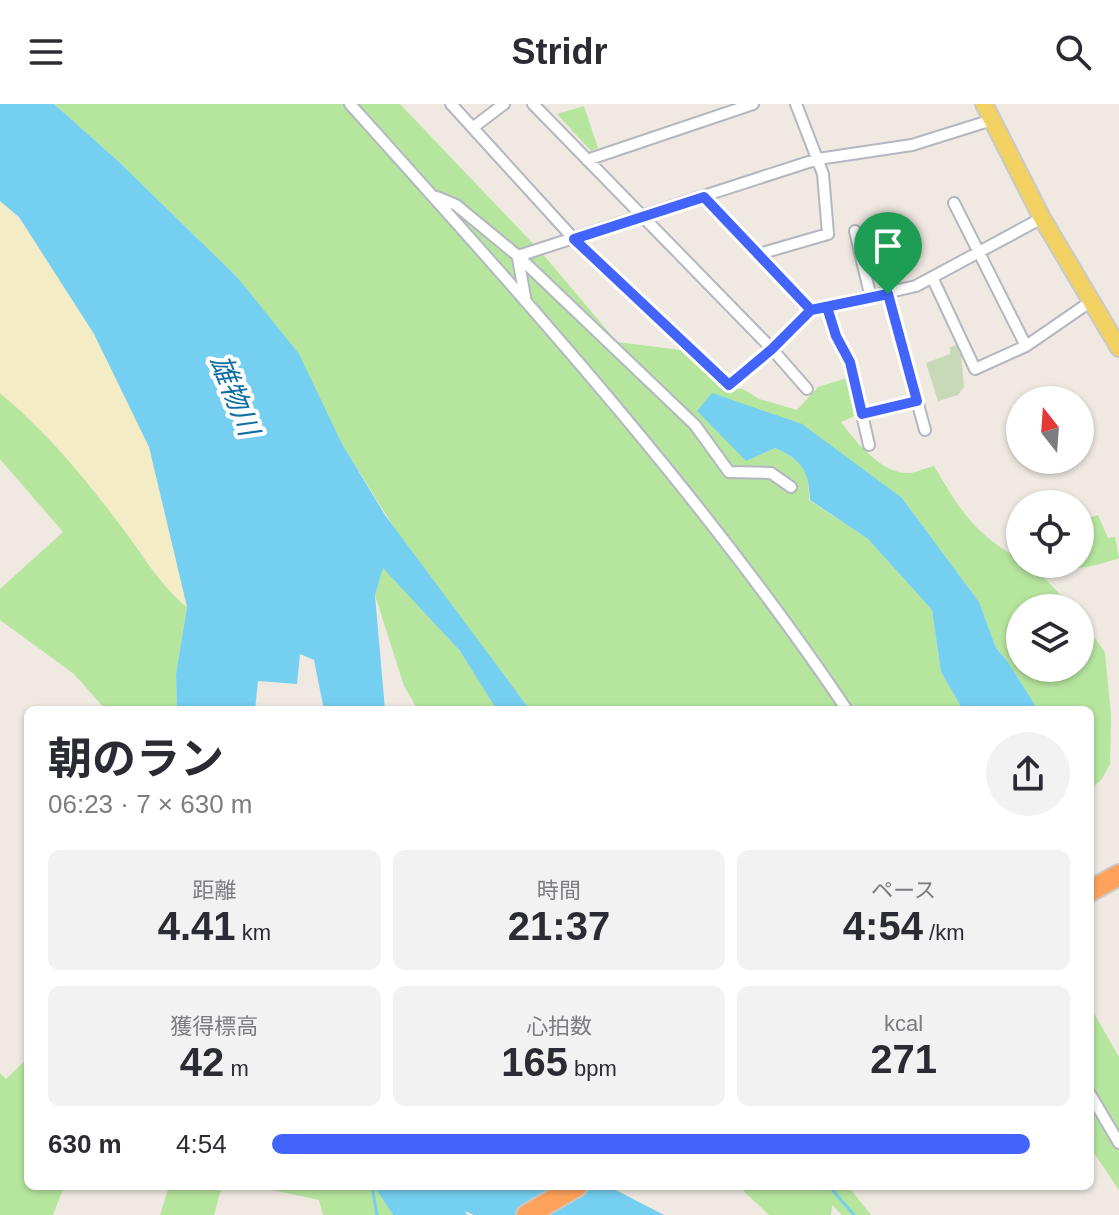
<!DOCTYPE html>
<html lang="ja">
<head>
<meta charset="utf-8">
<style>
	body { margin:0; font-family:Arial,"Noto Sans JP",sans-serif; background:#f2f2f3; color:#2b2b33; height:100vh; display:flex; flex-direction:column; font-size:30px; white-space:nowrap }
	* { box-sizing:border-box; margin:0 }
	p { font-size:26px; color:#7c7c81 }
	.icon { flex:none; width:44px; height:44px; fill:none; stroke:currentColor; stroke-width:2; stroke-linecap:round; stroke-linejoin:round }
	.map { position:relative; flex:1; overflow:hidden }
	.details { position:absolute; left:24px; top:602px; width:1070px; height:484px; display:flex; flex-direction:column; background:#fff; border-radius:12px; box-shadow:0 2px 6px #0004 }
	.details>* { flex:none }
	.needle { width:52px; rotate:343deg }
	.controls { position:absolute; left:1006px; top:282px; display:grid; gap:16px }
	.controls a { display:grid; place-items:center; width:88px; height:88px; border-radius:50%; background:#fff; box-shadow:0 2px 6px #0004; font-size:40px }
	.pin { position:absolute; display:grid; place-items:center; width:68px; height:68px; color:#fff; margin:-82px -34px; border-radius:50% 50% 50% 0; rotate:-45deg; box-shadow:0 0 8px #0007 }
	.pin .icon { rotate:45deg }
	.round { display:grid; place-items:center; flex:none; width:84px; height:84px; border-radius:42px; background:#f2f2f3 }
	.overview { display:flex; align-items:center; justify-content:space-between; height:136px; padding:0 24px }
	h1 { font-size:44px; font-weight:700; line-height:60px }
	.stats { display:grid; grid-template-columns:repeat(3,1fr); gap:12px; height:136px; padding:8px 24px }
	.stats div { display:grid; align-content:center; border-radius:12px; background:#f2f2f3; text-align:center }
	.stats b { font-size:40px; font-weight:700 }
	.stats small { font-size:22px; font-weight:400 }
	.stats p { font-size:22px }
	ul { padding:0 24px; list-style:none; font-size:26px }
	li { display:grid; grid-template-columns:128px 96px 1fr; align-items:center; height:60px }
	li i { height:20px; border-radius:10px; background:#4264fb }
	header { display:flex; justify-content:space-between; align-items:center; height:104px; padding:0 24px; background:#fff; font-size:36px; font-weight:700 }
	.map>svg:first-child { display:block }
	.green { fill:#b6e59e }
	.sand { fill:#f3ecc5 }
	.cemetery { fill:#c8d9b8 }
	.water { fill:#75cff0 }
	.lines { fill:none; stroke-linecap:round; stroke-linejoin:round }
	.stream { stroke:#75cff0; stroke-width:3 }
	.minor-casing { stroke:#b4b7c1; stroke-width:14 }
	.primary-casing { stroke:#c9c9c9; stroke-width:20 }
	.motorway-casing { stroke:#c9c9c9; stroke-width:24 }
	.minor { stroke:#fff; stroke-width:10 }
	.primary { stroke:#f2d163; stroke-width:16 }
	.motorway { stroke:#ffa35c; stroke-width:20 }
	.route-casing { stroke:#fff; stroke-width:16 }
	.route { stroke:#4264fb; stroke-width:10 }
	.labels { text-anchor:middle; stroke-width:8; stroke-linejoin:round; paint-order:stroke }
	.water-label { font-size:28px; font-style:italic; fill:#0d6fa3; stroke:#fff }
</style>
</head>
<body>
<header><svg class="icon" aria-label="menu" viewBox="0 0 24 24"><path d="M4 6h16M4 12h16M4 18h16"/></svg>Stridr<svg class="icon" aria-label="search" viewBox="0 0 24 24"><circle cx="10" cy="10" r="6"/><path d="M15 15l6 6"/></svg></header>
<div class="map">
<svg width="1119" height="1111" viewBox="0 0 1119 1111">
	<rect width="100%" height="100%" fill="#efe9e1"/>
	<path class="green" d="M54,0H400L541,148L617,238L680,246L727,284L743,285L759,295L797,306L818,283L850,273L859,310L841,318C855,337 882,370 908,369C916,369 926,364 934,362C960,406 974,430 1020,455V460H1030L1074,504H1020V564H1080V514L1105,548L1111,612L1110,660L1102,675L1090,686V606H1038L1008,558L996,544L979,498L902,394L697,307L746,356L775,344C801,356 810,366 809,396L868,435L932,506L941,568L963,606H851L743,452L592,269L733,445L846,606H530L405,441L237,173L118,57Z
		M584,2L598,44L591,47L557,10Z
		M0,289C46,327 85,374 121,422C142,449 160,482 187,503L176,570L177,606H106L74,570L0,516V485L63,428L0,355Z
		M1098,411L1108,434L1115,433L1119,454C1101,460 1067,471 1050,460H1080V416Z
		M383,463L460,547L498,606H418L404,582L375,491Z
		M1090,902L1119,953V1086L1090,1043Z
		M28,954V1082H64L53,1111H0V969L6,975Z
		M169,1082H222L214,1111H160Z
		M254,1082H374L393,1111H323L319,1096Z
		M738,1082H848L871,1111H842L832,1101L831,1111H769Z"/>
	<path class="sand" d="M0,97C50,139 125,279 148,342C167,391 175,452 187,503C160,482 142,449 121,422C85,374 46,327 0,289Z"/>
	<path class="cemetery" d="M960,240L964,283L958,291L938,297L926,259L950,250V243Z"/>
	<path class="water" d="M0,0H54L118,57L237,173L299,250L342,340L385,411L530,606H497L460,547L383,464L375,491L385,606H324L314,556L300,550L297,580L258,577L255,606H177L176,570L187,503L149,343L94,230L19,113L0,97Z
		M712,289L802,320L902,394L979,498L996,544L1008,558L1038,606H963L941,568L932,506L868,435L810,396C809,367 802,356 775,344L746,357L697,307Z
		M374,1082H608L664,1111H474L465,1107L467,1111H393Z"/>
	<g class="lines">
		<path class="stream" d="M372,1082L377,1111
			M829,1082L854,1111"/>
		<g class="minor-casing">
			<path id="minor" d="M350,0C525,195 701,389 847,606
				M451,0L574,135L729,281L772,245L811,206L916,182L1042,114
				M533,0L772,245L807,285
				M475,22L504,0
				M587,56L753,0
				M437,93L456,101L518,152L695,321L729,368L771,369L791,383
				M704,93L811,206
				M954,99L1026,242
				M855,127L871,194
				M759,150L828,130L823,70L796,0
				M518,152L818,55L912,41L992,16
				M518,154L525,193
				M932,173L975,265L1026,242L1090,198
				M888,190L925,326
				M827,203L836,232L850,258L869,341
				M862,310L917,297
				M1090,990L1119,1039"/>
		</g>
		<g class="primary-casing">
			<path id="primary" d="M984,0L1042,114L1119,244"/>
		</g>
		<g class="motorway-casing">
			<path id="motorway" d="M1090,787L1119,771
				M527,1111L577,1082"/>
		</g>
		<use href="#minor" class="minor"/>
		<use href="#primary" class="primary"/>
		<use href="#motorway" class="motorway"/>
	</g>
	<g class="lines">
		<g class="route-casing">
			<path id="route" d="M888,190L811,206L704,93L574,135L729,281L772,245L811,206L827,203L836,232L850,258L862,310L917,297L888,190"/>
		</g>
		<use href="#route" class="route"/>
	</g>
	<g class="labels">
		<g class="water-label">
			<text transform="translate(235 291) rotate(68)" y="10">雄物川</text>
		</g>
	</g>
</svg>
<div class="controls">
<a><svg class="needle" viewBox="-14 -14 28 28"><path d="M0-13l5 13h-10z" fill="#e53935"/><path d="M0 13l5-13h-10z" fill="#7c7c81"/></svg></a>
<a><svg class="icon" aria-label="locate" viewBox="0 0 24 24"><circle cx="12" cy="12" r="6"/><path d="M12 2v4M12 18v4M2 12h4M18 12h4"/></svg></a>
<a><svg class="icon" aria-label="layers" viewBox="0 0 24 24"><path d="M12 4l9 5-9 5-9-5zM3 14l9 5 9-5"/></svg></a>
</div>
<div class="pin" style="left:888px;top:190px;background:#1e9e55"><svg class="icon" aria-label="arrive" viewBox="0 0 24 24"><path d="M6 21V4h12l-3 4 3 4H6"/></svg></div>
<section class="details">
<div class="overview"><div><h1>朝のラン</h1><p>06:23 · 7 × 630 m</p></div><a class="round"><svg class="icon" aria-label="share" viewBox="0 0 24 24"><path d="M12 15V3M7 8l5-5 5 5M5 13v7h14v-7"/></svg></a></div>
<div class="stats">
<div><p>距離</p><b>4.41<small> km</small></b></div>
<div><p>時間</p><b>21:37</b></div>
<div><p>ペース</p><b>4:54<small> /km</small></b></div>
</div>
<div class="stats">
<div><p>獲得標高</p><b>42<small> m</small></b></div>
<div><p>心拍数</p><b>165<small> bpm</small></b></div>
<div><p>kcal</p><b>271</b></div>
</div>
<ul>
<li><b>630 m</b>4:54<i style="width:95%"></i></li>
</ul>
</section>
</div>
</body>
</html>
